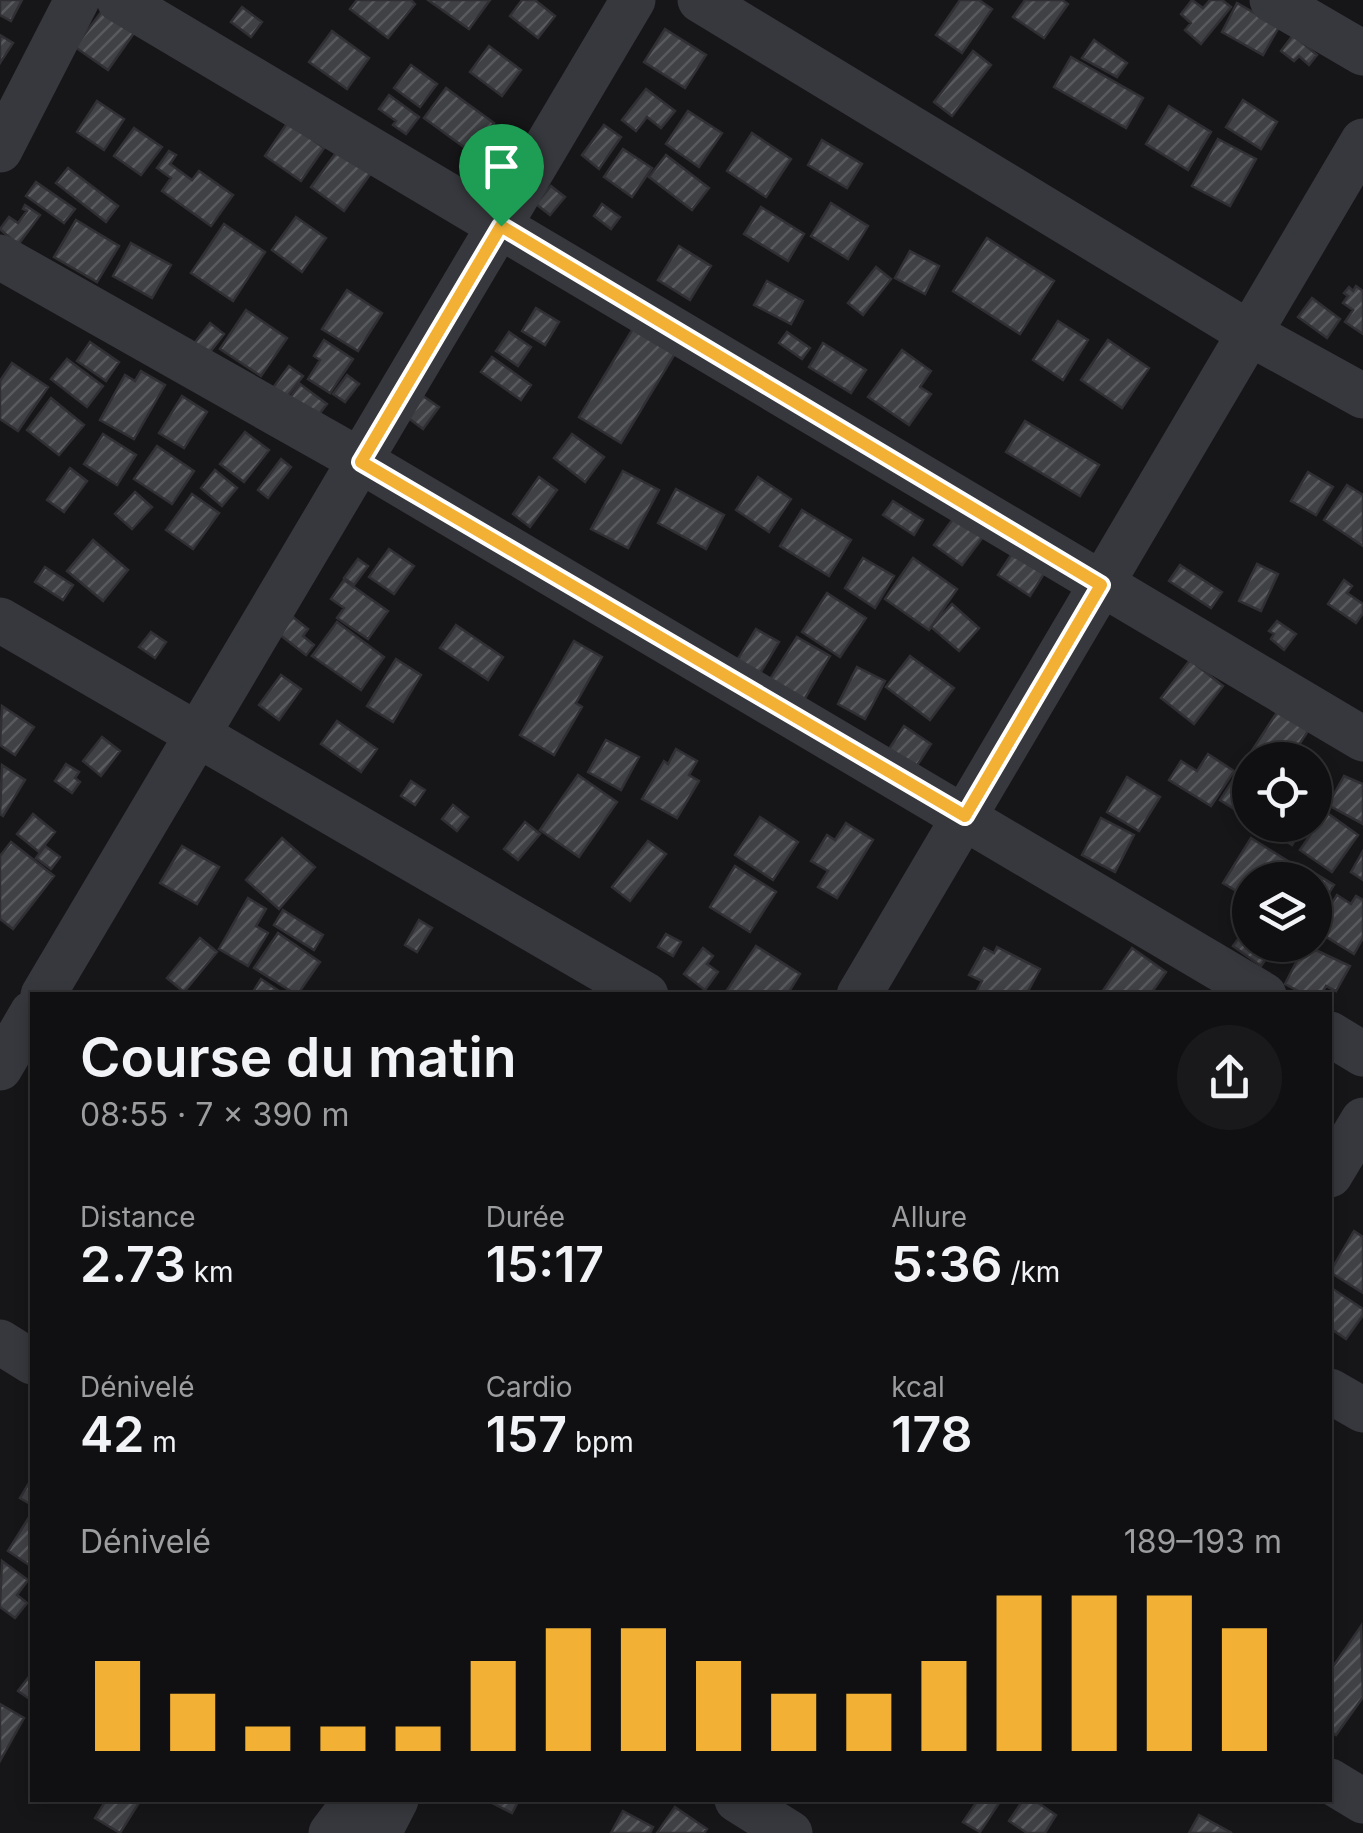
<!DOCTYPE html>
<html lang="fr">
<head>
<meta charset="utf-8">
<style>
	body { margin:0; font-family:Inter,sans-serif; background:#19191b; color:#f1f3f6; height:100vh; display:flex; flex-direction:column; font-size:38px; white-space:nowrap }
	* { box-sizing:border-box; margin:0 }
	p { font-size:32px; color:#9c9d9f }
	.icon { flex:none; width:55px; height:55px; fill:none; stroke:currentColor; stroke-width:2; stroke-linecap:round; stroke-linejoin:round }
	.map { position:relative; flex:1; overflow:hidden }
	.drawer { position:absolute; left:30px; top:992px; width:1302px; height:810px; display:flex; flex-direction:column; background:#101012; border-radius:0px; box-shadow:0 5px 15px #0003,0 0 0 2px #303032 }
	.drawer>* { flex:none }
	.buttons { position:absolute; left:1232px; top:742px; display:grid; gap:20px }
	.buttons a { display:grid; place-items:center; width:100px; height:100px; border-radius:50%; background:#101012; box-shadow:0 5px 15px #0003,0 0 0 2px #303032; font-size:50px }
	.pin { position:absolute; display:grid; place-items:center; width:85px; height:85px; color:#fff; margin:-102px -42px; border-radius:50% 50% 50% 0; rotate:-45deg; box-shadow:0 0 10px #0007 }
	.pin .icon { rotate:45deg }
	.round { display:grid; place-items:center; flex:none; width:105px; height:105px; border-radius:52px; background:#19191b }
	.head { display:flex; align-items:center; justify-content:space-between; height:170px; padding:0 50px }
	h1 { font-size:55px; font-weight:600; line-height:75px }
	.stats { display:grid; grid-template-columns:repeat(3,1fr); gap:15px; height:170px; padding:10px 50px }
	.stats div { display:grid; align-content:center }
	.stats b { font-size:50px; font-weight:600 }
	.stats small { font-size:28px; font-weight:400 }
	.stats p { font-size:28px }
	.chart { height:280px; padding:20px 50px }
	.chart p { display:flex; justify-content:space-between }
	.chart svg { width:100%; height:180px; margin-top:10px; stroke:#f2b134; stroke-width:6 }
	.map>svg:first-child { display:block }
	.building { fill:url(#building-hatch); stroke:#303034; stroke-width:2.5 }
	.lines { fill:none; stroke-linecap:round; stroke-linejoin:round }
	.minor { stroke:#37383d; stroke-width:45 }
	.route-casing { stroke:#fff; stroke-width:20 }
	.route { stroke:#f2b134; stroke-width:12 }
</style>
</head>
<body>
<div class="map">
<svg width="1363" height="1833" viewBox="0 0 1363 1833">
	<defs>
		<pattern id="building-hatch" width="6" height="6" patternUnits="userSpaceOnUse" patternTransform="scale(2.5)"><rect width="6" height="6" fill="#404145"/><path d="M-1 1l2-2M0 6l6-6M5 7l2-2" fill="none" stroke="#595a5e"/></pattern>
	</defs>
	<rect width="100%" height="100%" fill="#161618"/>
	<path class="building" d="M0,0H22L11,21L0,15Z
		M357,0H411L415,4L388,38L350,9Z
		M428,0H490L469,29Z
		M522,0H535L555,16L538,38L510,16Z
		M960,0H979L992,9L962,53L936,35Z
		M1025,0H1062L1068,4L1044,38L1013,17Z
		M1192,0L1203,8L1210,0H1222L1231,7L1201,44L1185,30L1191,23L1181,14Z
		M1237,3L1279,27L1263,55L1222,32Z
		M242,7L262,22L251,37L231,22Z
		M102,11L134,33L108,70L75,47Z
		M665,29L706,55L685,88L644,62Z
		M332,31L369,58L347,89L309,62Z
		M0,35L13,43L0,63Z
		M1293,35L1317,55L1309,65L1299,56L1294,61L1281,51Z
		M1094,40L1127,63L1117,77L1082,58Z
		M489,46L521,70L502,96L470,72Z
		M973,51L991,65L952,116L934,102Z
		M1071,57L1143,98L1126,128L1054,87Z
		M411,65L437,84L420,107L394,88Z
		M446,88L494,123L472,153L424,118Z
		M646,89L675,111L661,128L647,117L636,131L622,120Z
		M389,95L419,117L406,134L393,125L396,121L379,109Z
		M1243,100L1277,122L1261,149L1226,127Z
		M97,101L124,119L104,150L77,132Z
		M1169,106L1211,132L1188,170L1146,144Z
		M688,111L722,133L699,167L666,144Z
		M288,122L324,148L301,181L265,156Z
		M604,125L621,137L599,169L582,155Z
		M134,128L162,147L141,175L114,156Z
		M752,133L791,159L766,197L727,171Z
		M1218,139L1256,159L1230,206L1192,186Z
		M822,140L862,164L847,188L808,165Z
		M623,149L652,168L632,197L604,177Z
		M338,150L371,173L344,211L311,187Z
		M169,151L176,155L170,164L192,180L199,171L233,195L211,226L162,191L171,178L157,168Z
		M666,155L709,188L692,210L649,177Z
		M68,168L118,206L106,222L56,183Z
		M36,182L75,209L64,223L26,196Z
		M551,186L565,197L550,215L536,204Z
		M831,203L868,226L848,259L811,236Z
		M602,204L620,217L611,229L594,216Z
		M25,205L40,215L18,245L0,229L9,217L18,223L27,211L23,209Z
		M761,207L804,234L788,261L744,234Z
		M296,217L326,238L302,272L272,250Z
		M76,220L119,246L97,282L54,257Z
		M224,224L265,252L233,301L191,273Z
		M987,238L1054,281L1020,334L953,291Z
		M131,243L171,265L152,298L113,276Z
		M679,246L711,266L690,300L658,280Z
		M910,251L939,266L925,294L895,278Z
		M876,267L891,279L863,315L848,303Z
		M767,281L803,301L791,324L754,305Z
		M1356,286L1363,291V334L1345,322L1353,310L1343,303L1348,296L1344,293L1349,287L1353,291Z
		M347,290L382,313L358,351L322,329Z
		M1312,298L1340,319L1327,338L1298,317Z
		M536,308L559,322L545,345L522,331Z
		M246,310L287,338L261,376L220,349Z
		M1058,321L1088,340L1063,380L1033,360Z
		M210,323L224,334L207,356L193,345Z
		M634,327L676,352L621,443L579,417Z
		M509,332L531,347L518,366L496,351Z
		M787,332L810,348L802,359L779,343Z
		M324,340L353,359L330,393L308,379L320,360L314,356Z
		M1108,340L1149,368L1122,408L1081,380Z
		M90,342L119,362L106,381L77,361Z
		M823,343L866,370L851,393L809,367Z
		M902,350L931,371L920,387L931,394L909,425L868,397Z
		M492,357L531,385L521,400L481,372Z
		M67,359L103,386L87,407L51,379Z
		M12,363L48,387L18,431L0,419V381Z
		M289,366L303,376L283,402L270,392Z
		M141,371L165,385L134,439L100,420L125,375L135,381Z
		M347,375L359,384L345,402L333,394Z
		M300,384L327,404L313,422L287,402Z
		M182,396L207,412L184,448L159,433Z
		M423,396L439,407L423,429L407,417Z
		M51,398L84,425L59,455L27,430Z
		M1025,421L1099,465L1080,496L1006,452Z
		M245,432L269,450L244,482L220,464Z
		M103,434L136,455L117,485L84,464Z
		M572,434L604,457L585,482L554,458Z
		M157,446L194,471L172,504L134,479Z
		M281,459L291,467L268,498L258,490Z
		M70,468L87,481L64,512L47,500Z
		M215,470L237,488L222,506L201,488Z
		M623,471L659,490L628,548L591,529Z
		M1308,472L1333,487L1316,515L1291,501Z
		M539,477L557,490L530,527L513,514Z
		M758,477L791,499L769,532L736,510Z
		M1347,485L1363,495V546L1324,520Z
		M676,489L724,515L706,549L658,523Z
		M135,492L152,507L132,529L115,514Z
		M192,494L219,513L193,549L166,530Z
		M893,501L923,520L914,535L883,515Z
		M802,510L851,540L829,576L780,546Z
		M958,512L986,533L962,565L934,545Z
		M93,540L128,570L103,601L67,571Z
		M389,549L414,566L394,594L369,577Z
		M1015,549L1047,569L1030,596L998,575Z
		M863,558L894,576L875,608L845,588Z
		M913,558L957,589L929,630L885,599Z
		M358,559L368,566L354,585L344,578Z
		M1257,564L1278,574L1261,611L1239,601Z
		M1180,565L1222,592L1211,608L1169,581Z
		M45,567L73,585L63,600L35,582Z
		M344,580L388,611L368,639L337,618L344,608L331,599Z
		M1344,580L1352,586L1347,593L1363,604V613L1356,623L1328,604Z
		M827,593L866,618L840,657L802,632Z
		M952,604L979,628L959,651L931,627Z
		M293,617L308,629L303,636L314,645L306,655L279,634Z
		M1277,621L1296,634L1284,650L1271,639L1274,634L1269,631Z
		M337,622L384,657L361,690L312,656Z
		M456,625L503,657L488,680L440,648Z
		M756,629L779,642L759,675L736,662Z
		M151,632L166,642L155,658L139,647Z
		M797,637L830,656L804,700L770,679Z
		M574,641L602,657L576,703L582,707L554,755L520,735Z
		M910,656L954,688L930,720L886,687Z
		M396,659L421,675L393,722L367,706Z
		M1190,660L1223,686L1194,724L1161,698Z
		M857,667L885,681L865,719L838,704Z
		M281,675L301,689L279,720L259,705Z
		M2,706L34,727L15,755L0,745Z
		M1281,706L1312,725L1289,760H1250V819L1220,800Z
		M337,721L377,749L361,772L321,744Z
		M904,726L931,744L916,767L889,749Z
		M102,737L120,751L101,776L83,761Z
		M606,740L639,757L621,790L588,772Z
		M676,749L697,761L689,775L699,781L677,818L642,799L664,761L668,764Z
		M1208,754L1234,771L1211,806L1169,780L1181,761L1197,771Z
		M66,764L79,772L75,778L80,782L72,793L55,781Z
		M2,765L25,780L3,816L0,814Z
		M578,775L617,802L579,857L540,830Z
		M1344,776L1363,784V824L1328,805Z
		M1127,777L1160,797L1139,831L1107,812Z
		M411,781L425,790L415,805L401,796Z
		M453,805L468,817L457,831L442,819Z
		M1326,812L1358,835L1332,872L1300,850Z
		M33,814L55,832L39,852L17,834Z
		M760,817L798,842L773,880L735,855Z
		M1101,818L1134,835L1115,872L1082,855Z
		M525,822L540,834L518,860L504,849Z
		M846,823L873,840L837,898L818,887L828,871L811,861L827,835L835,840Z
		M1261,825H1304L1292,845Z
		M282,838L315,867L279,909L246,880Z
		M1251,838L1291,863L1280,880H1250V899L1223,883Z
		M648,841L666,854L630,901L612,887Z
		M11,842L54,876L13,929L0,919V856Z
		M45,846L60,857L51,869L36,858Z
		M182,846L219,867L197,904L160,883Z
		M1363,851V880L1351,872Z
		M735,866L776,892L750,932L710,907Z
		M1303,866L1334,885L1315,915V880H1294Z
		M1337,895L1351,904L1356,896L1363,900V938L1354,954L1315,930Z
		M248,898L266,909L256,926L268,933L248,966L219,949Z
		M283,910L323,935L314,950L274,925Z
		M419,920L432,928L417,952L405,945Z
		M1250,923V945H1265L1263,948L1270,953L1261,966L1233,946Z
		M278,933L320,962L297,995L254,968Z
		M666,934L681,942L673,956L658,947Z
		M200,938L217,952L184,992L167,978Z
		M1305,945L1350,966L1336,991L1326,986L1321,995H1306L1285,984Z
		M756,946L800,974L787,995H735L727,990Z
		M997,947L1040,969L1026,995H981L976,992L982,981L969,975L984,948L994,953Z
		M703,948L713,956L707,964L718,972L705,990L684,974Z
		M1132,948L1166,972L1150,995H1100Z
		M261,979L285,995H251Z
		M1354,1231L1363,1237V1293L1330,1272Z
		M1330,1287L1363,1309V1315L1346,1339L1330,1328Z
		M32,1478V1505L20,1498Z
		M31,1514L32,1515V1567L8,1551Z
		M2,1561L28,1580L17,1595L27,1603L15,1618L0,1607Z
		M1361,1626L1363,1697L1336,1735L1330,1731V1671Z
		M28,1678L32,1681L31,1700L18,1691Z
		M0,1704L24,1718L0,1761Z
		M106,1800L140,1801L120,1833L95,1818Z
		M486,1800H519L512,1813Z
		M978,1800H1001L980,1832L963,1822Z
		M1023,1800H1034L1056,1815L1045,1833H1027L1009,1821Z
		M675,1807L707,1829L704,1833H657Z
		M623,1811L653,1827L650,1833H611Z
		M1199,1815L1232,1833H1189Z"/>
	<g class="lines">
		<path class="minor" d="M119,0L1363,739
			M700,0L1249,333L1363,396
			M1272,0L1363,53
			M0,150L77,0
			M0,257L361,461L1264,995
			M0,620L646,995
			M43,995L633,0
			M859,995L1363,141
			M1330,1034L1363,1054
			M0,1068L32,1013
			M1330,1175L1363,1120
			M0,1342L32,1362
			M1330,1391L1363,1410
			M1330,1781L1363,1801
			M737,1800L790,1833
			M331,1833L356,1800
			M379,1833L396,1800"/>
	</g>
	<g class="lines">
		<g class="route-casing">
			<path id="route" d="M501,226L1101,585L965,816L361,462Z"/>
		</g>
		<use href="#route" class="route"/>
	</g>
</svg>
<div class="buttons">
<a><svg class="icon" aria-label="locate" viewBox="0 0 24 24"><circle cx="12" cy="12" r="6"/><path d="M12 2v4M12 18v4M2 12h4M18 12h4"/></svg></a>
<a><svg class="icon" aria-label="layers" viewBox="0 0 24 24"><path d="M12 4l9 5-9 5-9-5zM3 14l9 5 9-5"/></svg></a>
</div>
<div class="pin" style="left:501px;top:226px;background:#1e9e55"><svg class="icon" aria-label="arrive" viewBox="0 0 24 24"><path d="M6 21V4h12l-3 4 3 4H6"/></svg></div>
<section class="drawer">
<div class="head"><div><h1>Course du matin</h1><p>08:55 · 7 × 390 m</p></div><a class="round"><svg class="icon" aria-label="share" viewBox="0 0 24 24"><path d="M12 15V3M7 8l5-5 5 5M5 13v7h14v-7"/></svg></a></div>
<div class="stats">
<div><p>Distance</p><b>2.73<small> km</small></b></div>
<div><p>Durée</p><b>15:17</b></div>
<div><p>Allure</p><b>5:36<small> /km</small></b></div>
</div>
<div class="stats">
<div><p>Dénivelé</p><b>42<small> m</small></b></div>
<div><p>Cardio</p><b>157<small> bpm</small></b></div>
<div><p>kcal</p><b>178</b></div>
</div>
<div class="chart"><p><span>Dénivelé</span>189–193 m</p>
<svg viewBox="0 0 160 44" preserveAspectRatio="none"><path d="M5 44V22M15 44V30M25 44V38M35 44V38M45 44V38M55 44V22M65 44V14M75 44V14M85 44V22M95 44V30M105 44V30M115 44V22M125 44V6M135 44V6M145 44V6M155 44V14"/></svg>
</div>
</section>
</div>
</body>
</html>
